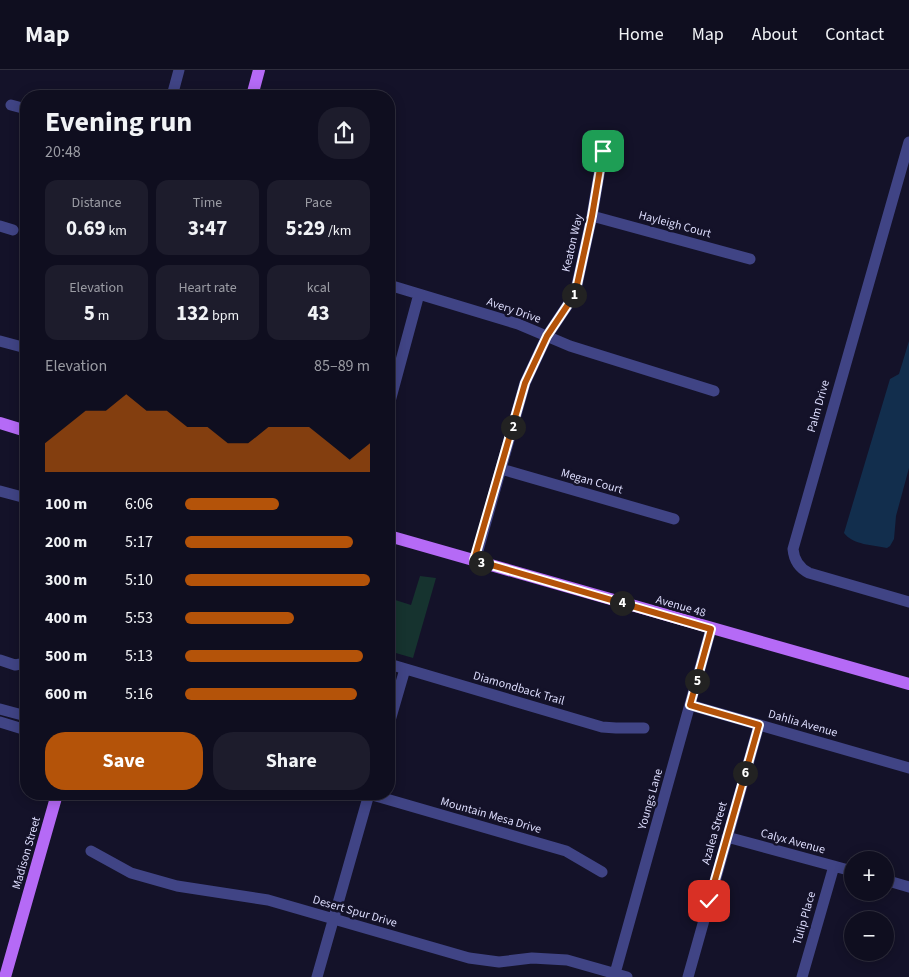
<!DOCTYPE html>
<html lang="en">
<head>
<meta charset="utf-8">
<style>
	body { margin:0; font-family:"Source Sans 3",sans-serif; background:#1d1c2c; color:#f1f3f6; height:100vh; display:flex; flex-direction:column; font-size:19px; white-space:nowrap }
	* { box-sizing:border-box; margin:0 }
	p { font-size:16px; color:#9b9ca4 }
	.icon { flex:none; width:28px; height:28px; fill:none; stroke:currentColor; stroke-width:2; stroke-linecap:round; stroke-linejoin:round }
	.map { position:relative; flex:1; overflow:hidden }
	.panel { position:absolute; left:20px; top:20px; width:375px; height:710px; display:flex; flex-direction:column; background:#0f0e1f; border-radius:20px; box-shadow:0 2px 12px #0003,0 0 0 1px #2f2e3d }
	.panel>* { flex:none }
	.fabs { position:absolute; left:844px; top:781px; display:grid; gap:10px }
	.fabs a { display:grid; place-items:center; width:50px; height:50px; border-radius:50%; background:#0f0e1f; box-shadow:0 2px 12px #0003,0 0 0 1px #2f2e3d; font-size:25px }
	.pin { position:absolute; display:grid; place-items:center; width:42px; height:42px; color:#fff; margin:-21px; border-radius:10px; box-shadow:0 2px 8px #0006 }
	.km { position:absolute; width:25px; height:25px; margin:-12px; border-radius:50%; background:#222; color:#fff; font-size:14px; line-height:25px; text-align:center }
	.round { display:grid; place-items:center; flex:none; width:52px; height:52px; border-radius:20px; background:#1d1c2c }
	.head { display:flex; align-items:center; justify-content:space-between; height:85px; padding:0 25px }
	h1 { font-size:28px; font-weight:700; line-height:38px }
	.figures { display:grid; grid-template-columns:repeat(3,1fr); gap:8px; height:85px; padding:5px 25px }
	.figures div { display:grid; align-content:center; border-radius:12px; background:#1d1c2c; text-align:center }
	.figures b { font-size:21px; font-weight:700 }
	.figures small { font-size:14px; font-weight:400 }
	.figures p { font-size:14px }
	.chart { height:140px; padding:10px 25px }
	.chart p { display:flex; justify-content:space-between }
	.chart svg { width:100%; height:90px; margin-top:5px; fill:#b45309; opacity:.7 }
	.cta { display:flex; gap:10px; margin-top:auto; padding:10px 25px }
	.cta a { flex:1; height:58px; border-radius:20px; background:#b45309; color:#fff; font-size:20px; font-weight:700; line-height:58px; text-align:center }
	.cta a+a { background:#1d1c2c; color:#f1f3f6 }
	ul { padding:0 25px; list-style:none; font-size:16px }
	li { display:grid; grid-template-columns:80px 60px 1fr; align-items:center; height:38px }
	li i { height:12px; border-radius:6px; background:#b45309 }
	header { display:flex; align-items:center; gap:30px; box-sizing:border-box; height:70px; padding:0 25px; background:#0f0e1f; border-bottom:1px solid #2f2e3d }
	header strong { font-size:24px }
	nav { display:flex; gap:28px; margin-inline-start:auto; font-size:18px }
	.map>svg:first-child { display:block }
	.green { fill:#16332f }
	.water { fill:#122e4d }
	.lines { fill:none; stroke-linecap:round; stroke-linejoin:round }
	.minor { stroke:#404485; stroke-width:11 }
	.major { stroke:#b56af6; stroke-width:12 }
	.route-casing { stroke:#fff; stroke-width:10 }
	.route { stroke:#b45309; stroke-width:6 }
	.labels { text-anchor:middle; stroke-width:5; stroke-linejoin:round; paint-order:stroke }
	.street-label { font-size:12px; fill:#ddddfd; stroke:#141229 }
</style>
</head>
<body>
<header>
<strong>Map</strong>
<nav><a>Home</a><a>Map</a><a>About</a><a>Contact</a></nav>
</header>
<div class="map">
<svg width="909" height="907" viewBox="0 0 909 907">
	<rect width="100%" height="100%" fill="#141229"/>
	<path class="green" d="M420,506L436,508L413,588L389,581V528L411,535Z"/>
	<path class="water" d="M909,271V398L896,446L894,469L890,476L887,478C873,475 853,475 844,463L890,309L899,304Z"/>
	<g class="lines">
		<path class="minor" d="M172,26L179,0
			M11,35L26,39
			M909,72L793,479C794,490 799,498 809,503L909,532
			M592,146L750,189
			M0,156L13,160
			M389,215L518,254L570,276L714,321
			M0,271L26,278
			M389,335L419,224
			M501,399L674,449
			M0,421L26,428
			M475,491L525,313L547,266L575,224L592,146L603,81
			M0,590L15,595L26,593
			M389,594L602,657L616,658H644
			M690,635L909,698
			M0,639L26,646
			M0,652L26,660
			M389,654L405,599
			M727,767L852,801
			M91,781L131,803L177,816L268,830L469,888L499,892L532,888L567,890L627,907
			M885,810L909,817
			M317,907L369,724L566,781L602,802
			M614,907L711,559
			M688,907L759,655
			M802,907L834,796"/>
		<path class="major" d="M252,26L259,0
			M0,353L26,361
			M389,466L909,614
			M5,907L57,724"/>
	</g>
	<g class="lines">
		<g class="route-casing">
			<path id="route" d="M603,81L592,146L575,224L547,266L525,313L474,490L711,559L690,635L759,655L709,831"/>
		</g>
		<use href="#route" class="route"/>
	</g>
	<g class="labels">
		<g class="street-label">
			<text transform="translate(675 154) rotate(15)" y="4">Hayleigh Court</text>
			<text transform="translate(572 173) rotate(-77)" y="4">Keaton Way</text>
			<text transform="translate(514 240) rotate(19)" y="4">Avery Drive</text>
			<text transform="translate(818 336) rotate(-74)" y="4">Palm Drive</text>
			<text transform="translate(592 411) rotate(16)" y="4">Megan Court</text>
			<text transform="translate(681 536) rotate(16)" y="4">Avenue 48</text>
			<text transform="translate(519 618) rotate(16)" y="4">Diamondback Trail</text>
			<text transform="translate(803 653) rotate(16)" y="4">Dahlia Avenue</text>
			<text transform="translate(650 729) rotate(-74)" y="4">Youngs Lane</text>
			<text transform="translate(491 745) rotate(16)" y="4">Mountain Mesa Drive</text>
			<text transform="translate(714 763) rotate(-74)" y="4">Azalea Street</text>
			<text transform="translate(793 771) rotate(15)" y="4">Calyx Avenue</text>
			<text transform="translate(26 783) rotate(-74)" y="4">Madison Street</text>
			<text transform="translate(355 841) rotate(16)" y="4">Desert Spur Drive</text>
			<text transform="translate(804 848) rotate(-74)" y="4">Tulip Place</text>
		</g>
	</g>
</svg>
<div class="fabs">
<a>+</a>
<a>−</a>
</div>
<div class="pin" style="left:603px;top:81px;background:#1e9e55"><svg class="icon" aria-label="arrive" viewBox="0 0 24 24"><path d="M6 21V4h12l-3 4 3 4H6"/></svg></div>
<div class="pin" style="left:709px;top:831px;background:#d93025"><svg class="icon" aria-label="check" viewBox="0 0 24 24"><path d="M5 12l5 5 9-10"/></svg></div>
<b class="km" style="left:574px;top:225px">1</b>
<b class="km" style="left:513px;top:357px">2</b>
<b class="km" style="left:481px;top:493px">3</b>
<b class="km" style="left:622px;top:533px">4</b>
<b class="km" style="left:697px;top:611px">5</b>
<b class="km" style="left:745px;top:703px">6</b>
<section class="panel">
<div class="head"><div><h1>Evening run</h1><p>20:48</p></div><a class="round"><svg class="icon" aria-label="share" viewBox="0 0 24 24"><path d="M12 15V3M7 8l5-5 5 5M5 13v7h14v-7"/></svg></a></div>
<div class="figures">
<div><p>Distance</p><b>0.69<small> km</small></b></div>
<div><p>Time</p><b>3:47</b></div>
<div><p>Pace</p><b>5:29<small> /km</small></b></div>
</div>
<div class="figures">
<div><p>Elevation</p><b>5<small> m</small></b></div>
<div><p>Heart rate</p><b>132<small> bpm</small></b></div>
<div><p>kcal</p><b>43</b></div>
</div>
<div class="chart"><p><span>Elevation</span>85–89 m</p>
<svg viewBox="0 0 160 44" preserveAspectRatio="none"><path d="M0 44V30L10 22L20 14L30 14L40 6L50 14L60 14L70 22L80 22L90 30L100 30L110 22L120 22L130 22L140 30L150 38L160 30V44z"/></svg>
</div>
<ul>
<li><b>100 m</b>6:06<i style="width:51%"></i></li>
<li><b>200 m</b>5:17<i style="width:91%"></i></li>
<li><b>300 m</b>5:10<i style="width:100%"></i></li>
<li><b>400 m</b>5:53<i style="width:59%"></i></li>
<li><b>500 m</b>5:13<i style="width:96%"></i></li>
<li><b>600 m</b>5:16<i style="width:93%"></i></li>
</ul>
<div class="cta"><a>Save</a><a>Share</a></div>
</section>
</div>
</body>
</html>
